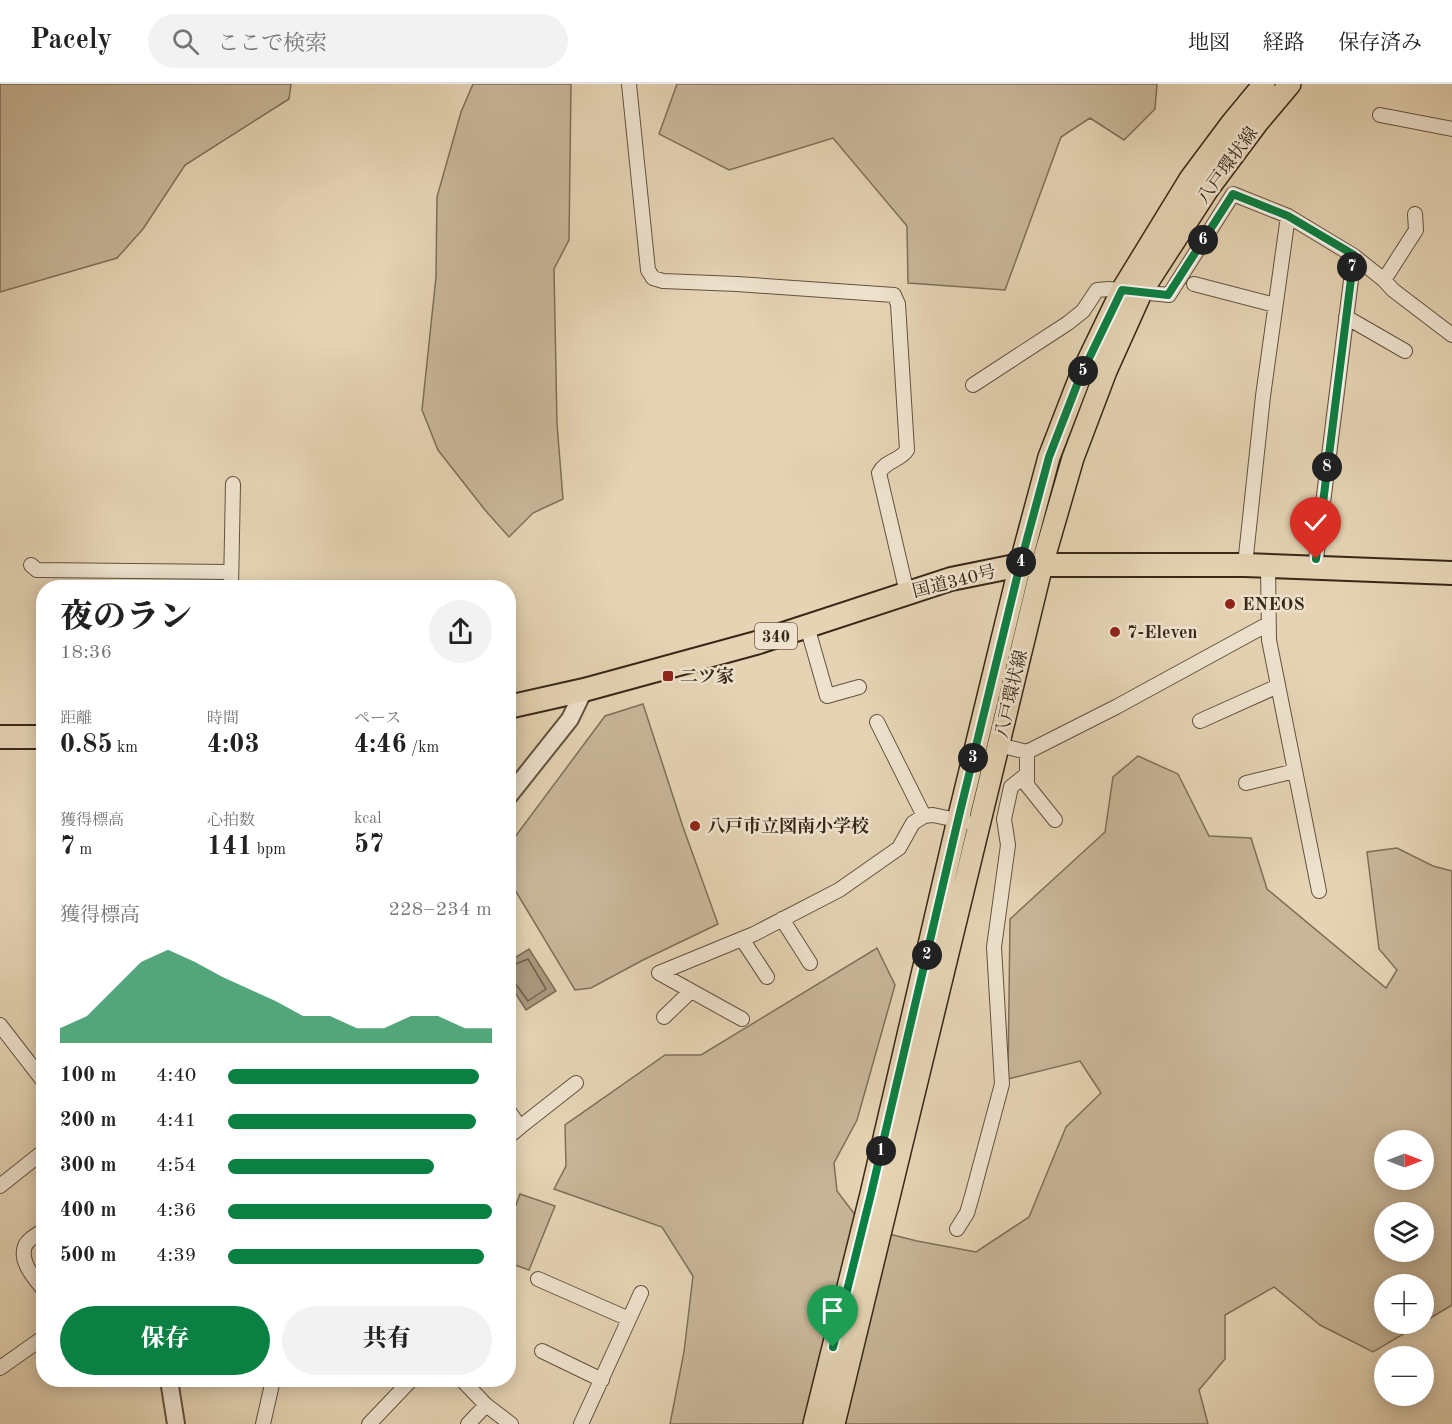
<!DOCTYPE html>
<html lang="ja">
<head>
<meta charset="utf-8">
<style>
	body { margin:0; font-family:"Old Standard TT","Noto Serif JP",serif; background:#f2f2f2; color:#222; height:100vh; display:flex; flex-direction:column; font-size:22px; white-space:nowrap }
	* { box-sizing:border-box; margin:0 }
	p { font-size:20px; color:#767676 }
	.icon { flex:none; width:33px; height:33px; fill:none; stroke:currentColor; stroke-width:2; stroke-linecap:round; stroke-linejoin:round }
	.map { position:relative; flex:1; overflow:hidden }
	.drawer { position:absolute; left:36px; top:496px; width:480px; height:807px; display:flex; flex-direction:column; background:#fff; border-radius:24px; box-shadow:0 3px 15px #0003 }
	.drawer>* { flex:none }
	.needle { width:39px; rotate:90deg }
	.fabs { position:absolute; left:1374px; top:1046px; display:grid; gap:12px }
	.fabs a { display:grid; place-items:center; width:60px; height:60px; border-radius:50%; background:#fff; box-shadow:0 3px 15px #0003; font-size:30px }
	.pin { position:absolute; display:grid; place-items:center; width:51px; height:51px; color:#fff; margin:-62px -26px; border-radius:50% 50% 50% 0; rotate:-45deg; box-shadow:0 0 6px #0007 }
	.pin .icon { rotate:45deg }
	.km { position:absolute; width:30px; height:30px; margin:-15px; border-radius:50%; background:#222; color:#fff; font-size:16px; line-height:30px; text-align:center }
	.round { display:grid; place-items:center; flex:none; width:63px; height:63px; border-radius:32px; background:#f2f2f2 }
	.overview { display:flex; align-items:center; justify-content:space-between; height:102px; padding:0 24px }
	h1 { font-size:33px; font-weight:800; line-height:45px }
	.metrics { display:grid; grid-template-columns:repeat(3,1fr); gap:9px; height:102px; padding:6px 24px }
	.metrics div { display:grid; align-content:center }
	.metrics b { font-size:26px; font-weight:800 }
	.metrics small { font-size:16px; font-weight:400 }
	.metrics p { font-size:16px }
	.chart { height:168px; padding:12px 24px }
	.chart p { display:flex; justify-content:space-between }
	.chart svg { width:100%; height:108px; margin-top:6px; fill:#0b8043; opacity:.7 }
	.cta { display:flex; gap:12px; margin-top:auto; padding:12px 24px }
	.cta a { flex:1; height:69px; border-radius:36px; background:#0b8043; color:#fff; font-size:24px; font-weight:800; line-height:69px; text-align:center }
	.cta a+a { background:#f2f2f2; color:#222 }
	ul { padding:0 24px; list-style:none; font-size:20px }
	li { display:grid; grid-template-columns:96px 72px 1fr; align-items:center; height:45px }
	li i { height:15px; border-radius:8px; background:#0b8043 }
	header { display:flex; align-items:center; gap:36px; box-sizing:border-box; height:84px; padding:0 30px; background:#fff; border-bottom:2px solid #e0e0e0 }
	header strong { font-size:28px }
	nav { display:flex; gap:33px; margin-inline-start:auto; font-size:21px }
	.search { width:420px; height:54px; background:#f2f2f2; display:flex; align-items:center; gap:15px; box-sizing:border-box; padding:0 21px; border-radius:33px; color:#767676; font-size:22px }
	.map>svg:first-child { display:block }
	.green { fill:#c8b698; stroke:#806e58; stroke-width:1.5; fill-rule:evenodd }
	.water { fill:#aa997e; stroke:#7c6b55; stroke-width:1.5 }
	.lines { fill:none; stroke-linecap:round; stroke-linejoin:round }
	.shore { stroke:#71604a; stroke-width:1.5 }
	.minor-casing { stroke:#63523e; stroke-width:16 }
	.tertiary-casing { stroke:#63523e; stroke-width:20 }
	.primary-casing { stroke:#382717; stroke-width:24 }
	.trunk-casing { stroke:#382717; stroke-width:26 }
	.minor { stroke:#eee2ce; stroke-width:14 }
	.tertiary { stroke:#eee2ce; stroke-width:16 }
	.primary { stroke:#e5d3b3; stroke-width:21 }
	.trunk { stroke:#e5d3b3; stroke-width:22 }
	.route-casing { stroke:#fff; stroke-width:12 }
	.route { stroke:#0b8043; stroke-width:8 }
	.poi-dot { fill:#8f2418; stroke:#eee2ce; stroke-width:2 }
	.labels { text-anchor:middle; stroke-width:5; stroke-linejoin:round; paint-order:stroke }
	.shield { fill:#eee2ce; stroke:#6f5f4e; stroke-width:1.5 }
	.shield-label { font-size:16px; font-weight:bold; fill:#382717 }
	.street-label { font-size:18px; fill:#382717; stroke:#eee2ce }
	.poi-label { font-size:18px; font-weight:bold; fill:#382717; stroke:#eee2ce; text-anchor:start }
</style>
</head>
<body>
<header>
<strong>Pacely</strong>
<div class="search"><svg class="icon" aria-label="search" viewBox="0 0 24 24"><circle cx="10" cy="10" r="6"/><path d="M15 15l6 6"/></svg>ここで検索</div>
<nav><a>地図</a><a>経路</a><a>保存済み</a></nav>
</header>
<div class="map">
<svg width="1452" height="1340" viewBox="0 0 1452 1340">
	<rect width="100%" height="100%" fill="#e5d3b3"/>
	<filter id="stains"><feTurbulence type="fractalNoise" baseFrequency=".00333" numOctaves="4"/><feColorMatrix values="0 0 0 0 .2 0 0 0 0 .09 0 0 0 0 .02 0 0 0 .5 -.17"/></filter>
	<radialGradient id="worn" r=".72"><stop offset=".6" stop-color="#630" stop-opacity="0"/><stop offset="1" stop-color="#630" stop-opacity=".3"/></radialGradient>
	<path class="green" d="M0,0H291L289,15L185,81L143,145L117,174L0,208Z
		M473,0H571L569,156L554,185L557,340L563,415L533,429L509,453L485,426L438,366L422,326L436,193L437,113L461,28Z
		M677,0H1157L1155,25L1124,56L1090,34L1061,53L1005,206L908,199L907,142L833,54L729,86L659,50Z
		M643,620L683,743L718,840L643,876L591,904L575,906L509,796V761L605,632Z
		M1138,672L1178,690L1209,752L1251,754L1267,805L1386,904L1397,886L1379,865L1367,768L1397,764L1433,782L1452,787V1221L1424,1238V1200H1384V1239H1422L1373,1268L1320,1241L1274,1203L1225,1231V1275L1199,1306L1208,1340H670L684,1268L693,1192L662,1143L554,1105L566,1082L565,1041L665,971H701L877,864L895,901L857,1036L834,1079L837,1107L865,1144L917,1157L976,1168L1029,1133L1066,1043L1101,1009L1080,977L1008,995L1010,835L1105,748L1113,693ZM1384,1056H1424V1095H1384ZM1384,1128H1424V1167H1384Z
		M520,1110L555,1122L529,1186L509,1179V1140Z"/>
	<path class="water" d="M529,865L556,907L526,926L509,899L508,878Z"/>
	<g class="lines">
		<path class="shore" d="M508,883L528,875L546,905L528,917L515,899L508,897"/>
		<g class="minor-casing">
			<path id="minor" d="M629,0L648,186L653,194L663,197L737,200L894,211L898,220L907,366C900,377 886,376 879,389L907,509
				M1380,31L1452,45
				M1384,196L1416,146L1415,130
				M1194,200L1275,221
				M1346,233L1405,267
				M973,301L1068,239L1083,227L1097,206L1109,205L1169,211L1233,110L1288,132L1354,172L1384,196L1393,206L1452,251
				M31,481L37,486L231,488
				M1245,481L1263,312L1288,132
				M1268,482L1269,556L1319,807
				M1315,483L1354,172
				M231,504L233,400
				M807,542L827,612L859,603
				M1200,637L1278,602
				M877,638L924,732
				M999,661L1027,668L1116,623L1268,540
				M1027,668V701L1055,736
				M1246,699L1295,687
				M782,835L810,879
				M742,855L767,893
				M664,933L691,907
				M742,935L659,889L754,850L839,806L899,764L913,739L924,732L933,731L966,738
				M0,941L44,998
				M508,1026L520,1043L508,1053
				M520,1043L576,999
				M0,1102L44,1067
				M957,1145L967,1129L972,1112L1002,1000L994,863L1008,761L1004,735L1011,703L1027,690
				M44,1146C38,1150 28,1155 25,1162C19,1178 35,1195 44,1206
				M538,1195L629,1235
				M542,1267L602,1296
				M0,1284L44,1253
				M462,1296L486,1321L511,1340
				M263,1340L273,1296
				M369,1340L411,1296
				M468,1340L486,1321
				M581,1340L641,1209"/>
		</g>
		<g class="tertiary-casing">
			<path id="tertiary" d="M508,713L570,635L584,606
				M169,1296L176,1340"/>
		</g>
		<g class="primary-casing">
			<path id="primary" d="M814,1340L871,1110L958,736L1020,481L1049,373L1080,293L1122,206L1190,95L1231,40L1264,0
				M834,1340L1042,481L1073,374L1106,287L1142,207L1208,105L1258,38L1290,0"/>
		</g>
		<g class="trunk-casing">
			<path id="trunk" d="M508,623L584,606L756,559L951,495L1020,481H1245L1452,489
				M0,653H44"/>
		</g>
		<use href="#minor" class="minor"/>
		<use href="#tertiary" class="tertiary"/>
		<use href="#primary" class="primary"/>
		<use href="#trunk" class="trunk"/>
	</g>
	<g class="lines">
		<g class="route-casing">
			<path id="route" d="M833,1263L871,1110L958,736L1020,481L1049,373L1080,293L1122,206L1168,211L1233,110L1288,132L1354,171L1316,475"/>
		</g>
		<use href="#route" class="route"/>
	</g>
	<g class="poi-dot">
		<circle cx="1230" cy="520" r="6"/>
		<circle cx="1115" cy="548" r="6"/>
		<rect x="662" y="586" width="12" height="12" rx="3"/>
		<circle cx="695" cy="742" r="6"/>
	</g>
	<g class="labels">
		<rect class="shield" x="755" y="539" width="42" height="26" rx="4.5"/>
		<g class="shield-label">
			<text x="776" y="558">340</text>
		</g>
		<g class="street-label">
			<text transform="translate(1227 81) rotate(-54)" y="6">八戸環状線</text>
			<text transform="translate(954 497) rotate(-14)" y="6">国道340号</text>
			<text transform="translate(1011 610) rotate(-77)" y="6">八戸環状線</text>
		</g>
		<g class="poi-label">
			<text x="1242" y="526">ENEOS</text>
			<text x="1127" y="554">7-Eleven</text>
			<text x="680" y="598">二ツ家</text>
			<text x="707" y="748">八戸市立図南小学校</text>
		</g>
	</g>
	<rect width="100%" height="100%" filter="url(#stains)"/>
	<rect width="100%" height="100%" fill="url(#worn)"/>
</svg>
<div class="fabs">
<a><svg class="needle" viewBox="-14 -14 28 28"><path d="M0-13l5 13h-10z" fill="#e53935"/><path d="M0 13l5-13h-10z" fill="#767676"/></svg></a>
<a><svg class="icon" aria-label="layers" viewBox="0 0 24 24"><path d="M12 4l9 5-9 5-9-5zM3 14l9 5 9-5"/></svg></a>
<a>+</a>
<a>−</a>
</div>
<div class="pin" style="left:833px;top:1263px;background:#1e9e55"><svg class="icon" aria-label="arrive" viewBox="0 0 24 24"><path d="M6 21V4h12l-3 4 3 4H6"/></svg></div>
<div class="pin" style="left:1316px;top:475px;background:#d93025"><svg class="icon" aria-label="check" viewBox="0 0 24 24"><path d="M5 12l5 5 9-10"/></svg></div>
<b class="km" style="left:881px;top:1067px">1</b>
<b class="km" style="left:927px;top:871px">2</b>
<b class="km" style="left:973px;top:674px">3</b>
<b class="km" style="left:1021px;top:478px">4</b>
<b class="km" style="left:1083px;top:287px">5</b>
<b class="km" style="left:1203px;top:156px">6</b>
<b class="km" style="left:1352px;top:183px">7</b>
<b class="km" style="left:1327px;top:383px">8</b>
<section class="drawer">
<div class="overview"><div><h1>夜のラン</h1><p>18:36</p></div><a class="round"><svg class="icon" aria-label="share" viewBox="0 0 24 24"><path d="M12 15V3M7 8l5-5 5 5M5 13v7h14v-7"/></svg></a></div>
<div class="metrics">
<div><p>距離</p><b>0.85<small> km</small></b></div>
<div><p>時間</p><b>4:03</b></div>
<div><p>ペース</p><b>4:46<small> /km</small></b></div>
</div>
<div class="metrics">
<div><p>獲得標高</p><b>7<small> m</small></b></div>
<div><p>心拍数</p><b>141<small> bpm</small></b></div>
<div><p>kcal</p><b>57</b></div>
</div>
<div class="chart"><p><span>獲得標高</span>228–234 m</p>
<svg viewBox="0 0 160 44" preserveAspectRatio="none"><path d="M0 44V38L10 33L20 22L30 11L40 6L50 11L60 17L70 22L80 27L90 33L100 33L110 38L120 38L130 33L140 33L150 38L160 38V44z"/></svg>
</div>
<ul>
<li><b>100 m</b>4:40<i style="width:95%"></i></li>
<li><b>200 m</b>4:41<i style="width:94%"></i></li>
<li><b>300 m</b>4:54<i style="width:78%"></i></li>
<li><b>400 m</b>4:36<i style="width:100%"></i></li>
<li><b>500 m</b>4:39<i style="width:97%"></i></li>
</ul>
<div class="cta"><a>保存</a><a>共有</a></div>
</section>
</div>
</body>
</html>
